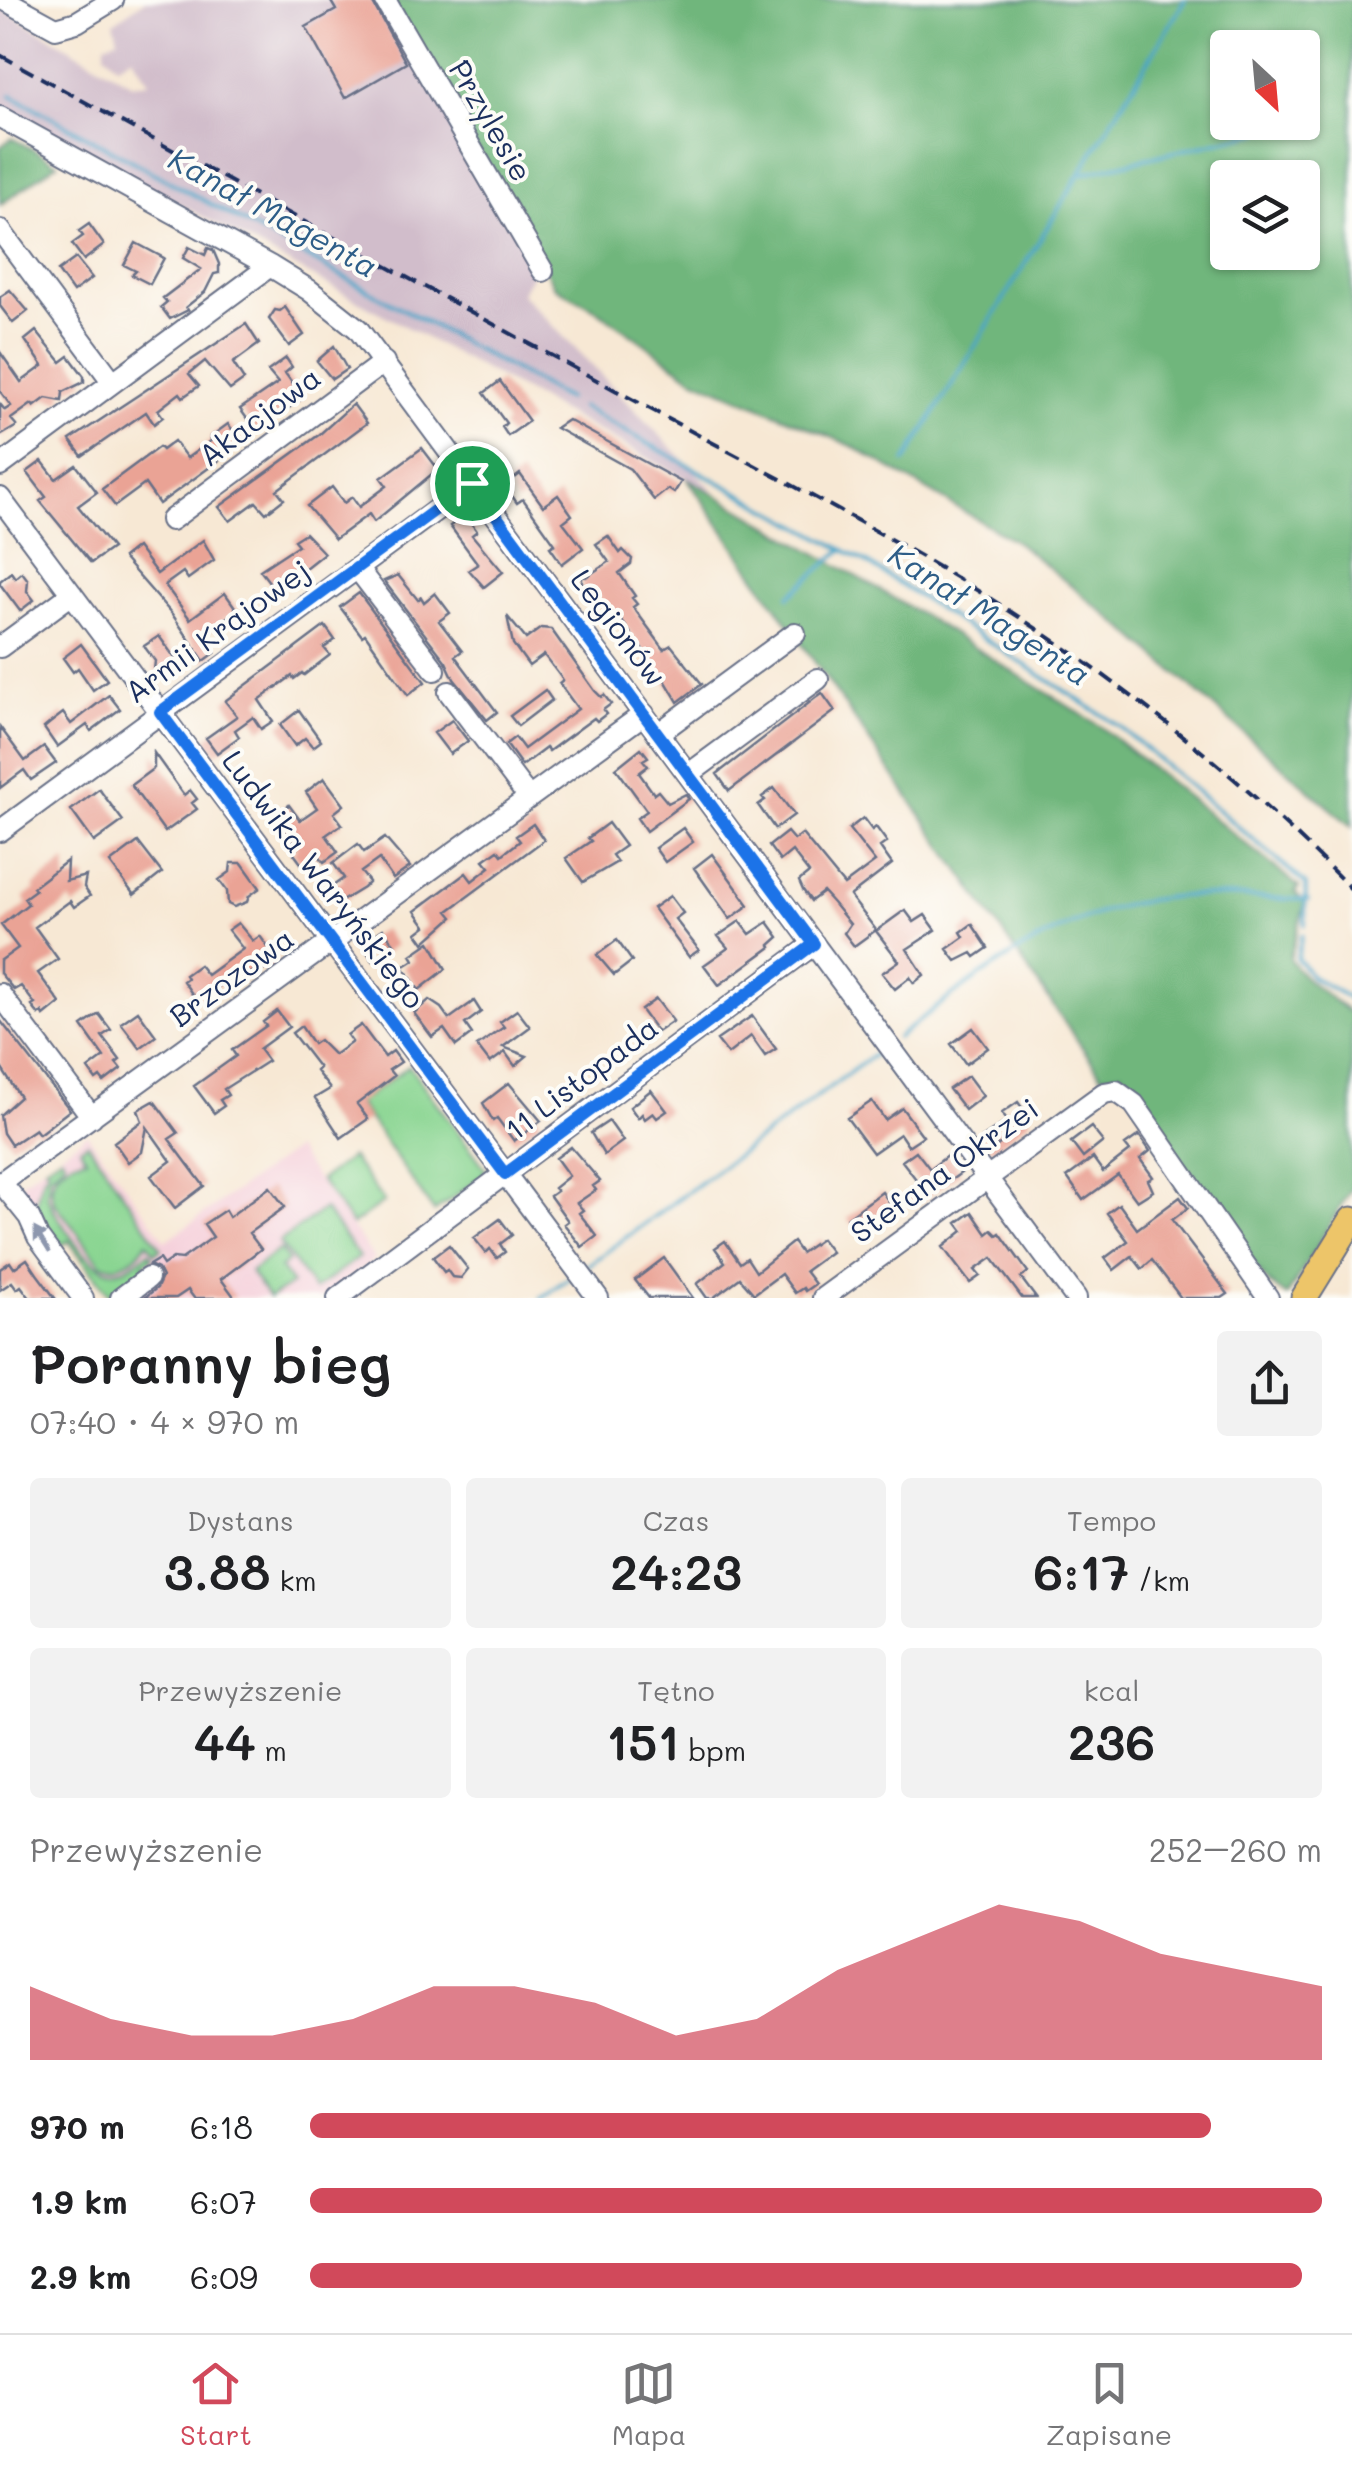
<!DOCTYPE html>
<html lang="pl">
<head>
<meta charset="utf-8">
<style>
	body { margin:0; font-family:Mali,sans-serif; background:#f2f2f2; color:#202124; height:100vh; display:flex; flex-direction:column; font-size:38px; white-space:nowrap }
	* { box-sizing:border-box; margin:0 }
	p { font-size:32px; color:#757577 }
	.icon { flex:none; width:55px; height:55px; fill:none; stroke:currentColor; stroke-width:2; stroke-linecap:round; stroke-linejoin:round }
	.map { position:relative; height:1298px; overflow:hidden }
	.sheet { display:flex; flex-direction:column; background:#fff; flex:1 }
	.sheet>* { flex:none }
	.needle { width:65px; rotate:154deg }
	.tools { position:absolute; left:1210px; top:30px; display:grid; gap:20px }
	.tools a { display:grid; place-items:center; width:110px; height:110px; border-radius:10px; background:#fff; box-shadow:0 2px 8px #0004; font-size:50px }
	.pin { position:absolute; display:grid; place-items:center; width:85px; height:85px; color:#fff; margin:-42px; border:5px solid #fff; border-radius:50%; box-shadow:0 2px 10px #0007 }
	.round { display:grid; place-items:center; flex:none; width:105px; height:105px; border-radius:10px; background:#f2f2f2 }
	.summary { display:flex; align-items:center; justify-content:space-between; height:170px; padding:0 30px }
	h1 { font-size:55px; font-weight:600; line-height:75px }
	.stats { display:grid; grid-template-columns:repeat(3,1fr); gap:15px; height:170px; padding:10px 30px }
	.stats div { display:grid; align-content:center; border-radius:10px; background:#f2f2f2; text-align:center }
	.stats b { font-size:50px; font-weight:600 }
	.stats small { font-size:28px; font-weight:400 }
	.stats p { font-size:28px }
	.chart { height:280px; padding:20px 30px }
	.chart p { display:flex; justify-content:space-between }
	.chart svg { width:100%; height:180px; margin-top:10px; fill:#d1495b; opacity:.7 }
	ul { padding:0 30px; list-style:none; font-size:32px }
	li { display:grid; grid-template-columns:160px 120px 1fr; align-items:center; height:75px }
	li i { height:25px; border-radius:12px; background:#d1495b }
	.menu { display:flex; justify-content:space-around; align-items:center; height:140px; border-top:2px solid #e0e0e0; background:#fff; font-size:28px; color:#757577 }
	.menu a { display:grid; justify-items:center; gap:5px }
	.menu .selected { color:#d1495b }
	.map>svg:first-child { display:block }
	.built { fill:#f5cfda }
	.industrial { fill:#d1bdcb }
	.green { fill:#8ad592; stroke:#528278; stroke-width:2.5 }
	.forest { fill:#6fb67c; stroke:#45726d; stroke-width:2.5; fill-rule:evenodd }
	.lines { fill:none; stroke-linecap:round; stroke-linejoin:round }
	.stream { stroke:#4aa5c8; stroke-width:4 }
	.building { fill:#eaa395 }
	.minor-casing { stroke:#687087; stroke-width:24 }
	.major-casing { stroke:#687087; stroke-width:29 }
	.minor { stroke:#fff; stroke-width:20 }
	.major { stroke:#edc569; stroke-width:25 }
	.rail { stroke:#1b2f5e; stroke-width:4; stroke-dasharray:15 8; stroke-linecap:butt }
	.oneway { fill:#8d97ae }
	.route-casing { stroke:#fff; stroke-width:20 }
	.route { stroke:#1a73e8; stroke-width:12 }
	.labels { text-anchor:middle; stroke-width:8; stroke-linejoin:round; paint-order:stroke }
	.street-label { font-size:30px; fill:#1b2f5e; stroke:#fdfcf7 }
	.water-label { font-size:32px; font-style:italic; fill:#2e5e88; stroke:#fdfcf7 }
</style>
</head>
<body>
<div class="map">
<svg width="1352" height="1298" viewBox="0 0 1352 1298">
	<rect width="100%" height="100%" fill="#fdfcf7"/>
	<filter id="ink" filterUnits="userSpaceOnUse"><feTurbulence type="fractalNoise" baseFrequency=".01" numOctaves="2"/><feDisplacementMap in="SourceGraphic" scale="20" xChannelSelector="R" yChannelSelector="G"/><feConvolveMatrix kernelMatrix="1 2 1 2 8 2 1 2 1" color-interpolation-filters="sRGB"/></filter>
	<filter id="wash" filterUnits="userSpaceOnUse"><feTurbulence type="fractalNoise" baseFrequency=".0048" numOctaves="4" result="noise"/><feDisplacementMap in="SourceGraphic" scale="40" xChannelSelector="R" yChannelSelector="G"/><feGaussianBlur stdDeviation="2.25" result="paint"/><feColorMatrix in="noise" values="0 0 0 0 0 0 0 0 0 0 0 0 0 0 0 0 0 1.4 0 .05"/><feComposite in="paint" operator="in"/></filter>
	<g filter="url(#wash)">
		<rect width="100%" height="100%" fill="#f7e8d4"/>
		<path class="built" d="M87,1134L166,1241L295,1149L375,1259L321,1298H112L69,1242L62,1246L21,1191L22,1182Z"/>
		<path class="industrial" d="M145,0H382L536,267L521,293L720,497L0,107V8L132,84L149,82L132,56L118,65L105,53V44L118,38L114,22Z"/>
		<path class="green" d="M409,1066L485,1168L484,1175L434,1212L358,1103Z
			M88,1143L161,1248L155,1253L147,1242C137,1259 121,1271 101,1264L54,1202C45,1178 63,1161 86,1158L80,1148Z
			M61,1155L65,1161L50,1176L47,1195C55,1216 90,1272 114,1271C127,1271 139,1259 149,1252L153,1257L144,1264L147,1269L110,1296L69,1241L62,1245L34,1207C41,1197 35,1187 48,1170L45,1166Z
			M351,1157L384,1202L352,1225L320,1180Z
			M324,1209L359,1257L314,1290L279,1242Z
			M280,1249L288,1261L280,1268L292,1284L269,1298L250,1272Z"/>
		<path class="forest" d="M391,0H1352V827L1126,630L1018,543L850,445L693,378L597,310L555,287ZM1228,48H1302V122H1228ZM1228,178H1302V252H1228Z
			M12,138L58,163L0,205V147Z
			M687,478L919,613L1100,726L1299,887L1295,892L1305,903L1290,958C1300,979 1333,998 1352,1015V1188L1287,1296L1268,1283L1210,1206L1122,1072L1102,1076Z"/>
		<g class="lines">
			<path class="stream" d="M11,95L567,399
				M1080,174L1260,132
				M581,407L866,562L1119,726L1306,884L1305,925
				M905,462L1185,0
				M789,596L842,550
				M1302,935L1297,958L1312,977L1352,1000
				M897,1038C979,973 1075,901 1184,896C1225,894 1267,899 1308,900
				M587,1266L879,1051
				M541,1298L569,1278"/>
		</g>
		<g id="blocks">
			<path class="building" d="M330,0H371L406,63L345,98L306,27L336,10Z
				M89,224L104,245L84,260L72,244L83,236L79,231Z
				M136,243L164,258L150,284L132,275L136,271L124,265Z
				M189,247L205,255L208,248L213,250L219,264V273L214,274L205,292L186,307L188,310L170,319L161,307L167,302L163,298L201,269L183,258Z
				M76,258L92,278L73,292L58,271Z
				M10,290L28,311L13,323L0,306V297Z
				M285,307L304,335L289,346L269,319L275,310L280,311Z
				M246,324L259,344L233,363L244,380L230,390L205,361L189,374L199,386L183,397L180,393L158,410L163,417L154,424L146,412L82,456L70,440Z
				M36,331L61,362L69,356L84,376V382L63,392L62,401L46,398L34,407L32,404L11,419L17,426L0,436V404L5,410L11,406L0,391V352L21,382L43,366L25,340Z
				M334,346L347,369L332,379L317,361Z
				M286,358L292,367L285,373L303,398L256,431L240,409L278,383L268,371Z
				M500,381L529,421L508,436L502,427L506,423L484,393Z
				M353,404L367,423L277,490L284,499L266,513L256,502L230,521L219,507L320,434Z
				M568,420L681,482L674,493L668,489L654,500L630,469L556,428Z
				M228,424L243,443L159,504L145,484L115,506L102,489L159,447L162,450L174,441L187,458L212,440L210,437Z
				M422,448L438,469L374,522L369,514L335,539L307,506L332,487L344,503L352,497L359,507L387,486L381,478Z
				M42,461L56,479L76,465L97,492L78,506L112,548L91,563L40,501L46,497L27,472Z
				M520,474L543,506L558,495L572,515L563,522L583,548L562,564L550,547L555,544L523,499L517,503L510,493L512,492L507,484Z
				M465,515L477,531L472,535L503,572L484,587L469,570L478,564L450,526Z
				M305,533L324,553L276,591L260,570L298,545L294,540Z
				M608,536L620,553L623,550L632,559L631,564L619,573L635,596L632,598L637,604L633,607L664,649L671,645L702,684L678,702L662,675L655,680L643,664L649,659L619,617L612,622L608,610L594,591L582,593V576L586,577L609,562L596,544Z
				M203,540L214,560L188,579L183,572L165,585L190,619L225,593L237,610L202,636L215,653L204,661L172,614L123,558L137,547L157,574Z
				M11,572L15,578L22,572L28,580L27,591L34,600L20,611L0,584V581Z
				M398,575L418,600L421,597L424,602L435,593L450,613L439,621L462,651L455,656L497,712L487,720L454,679L446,662L384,581Z
				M359,593L425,682L408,695L365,634L362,636L340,607Z
				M507,616L526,639L541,628L551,629L595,691L601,697L604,695L611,704L603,710L606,714L597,721L594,718L549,751L546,748L522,766L506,744L515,737L524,749L578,709L559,683L563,680L544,655L529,666L513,644Z
				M325,626L335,640L324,648L330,655L304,675L302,673L294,679L292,676L259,700L273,721L261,729L253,717L235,730L239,737L217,753L206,738L237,716L225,701Z
				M159,636L182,668L168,678L164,673L154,670L155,661L144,646Z
				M81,644L107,680L93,690L78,668L73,672L63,658Z
				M545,690L552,700L518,726L510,716Z
				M822,693L835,711L729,791L717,774Z
				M109,695L120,709L91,731L87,725L57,747L44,728L50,723L63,713L71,724Z
				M299,710L321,741L313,747L305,738L295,746L280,725Z
				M452,720L468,741L450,754L434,733Z
				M0,727L25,761L44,747L56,763L31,780L24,770L0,788Z
				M641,748L648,757L643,760L648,766L639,773L654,794L658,791L668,803L686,794L689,799L646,831L637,818L647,811L616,768Z
				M154,753L184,795L190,790L197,799L192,803L197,809L165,832L131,785L154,768Z
				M324,778L344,805L334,813L342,824L326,835L338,852L324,862L318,854L303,866L292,851L297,848L274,816L289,805L300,820L317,808L306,792Z
				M774,788L794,815L775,829L758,805L765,800L762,797Z
				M99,789L123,821L94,842L71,810Z
				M863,818L872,830L876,827L887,842L880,847L892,864L850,896L876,930L854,946L844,933L850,924L833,903L823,892L811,901L803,890L799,881L809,873L792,851L780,861L769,846L787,832L794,840L802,834L844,885L875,862L849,829Z
				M608,823L625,846L612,855L617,862L583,882L566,858L591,841L588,838Z
				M533,824L544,840L448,911L453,917L424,943L417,933L426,926L415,911L466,873L472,881L490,867L484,860L498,850L502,855L520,841L516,836Z
				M683,828L693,842L665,862L655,848Z
				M385,838L410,867L393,879L379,859L361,872L369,882L363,888L340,902L330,888L344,878L333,863L358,844L364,852Z
				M138,842L162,873L134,895L110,863Z
				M712,854L749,905L730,919L694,868Z
				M67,861L66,881L86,876L84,887L90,896L74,907L70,901L35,927L58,959L38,973L60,1003L44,1016L42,1012L39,1015L32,1006L35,1004L21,986L14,990L0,973V961L18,948L1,925L28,904L24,898L35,890L33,887Z
				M231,863H242L260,888L249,896L247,902L234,907L228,904L227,891L219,880L230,872Z
				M670,896L683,913L675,919L699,950L689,957L653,908Z
				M905,910L914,922L925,915L936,930L907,949L924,975L914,983L910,977L895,989L882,973L899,961L876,931Z
				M740,921L750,934L768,922L779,937L770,945L771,947L719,985L704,965L728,948L718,936Z
				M238,923L253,941L260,936L278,961L264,970L261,966L234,985L229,978L203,997L201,994L195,998L183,981L187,978L185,975L199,965L207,975L243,949L228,930Z
				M972,924L988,948L975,957L972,953L956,961L947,949L964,937L961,932Z
				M383,929L395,945L373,961L367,952L371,949L365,941Z
				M617,940L632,961L614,975L597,955Z
				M430,942L446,969L419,990L403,967L414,960L411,955Z
				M656,999L673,1021L657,1032L641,1010Z
				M429,1000L441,1008L449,1019L474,1001L481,1012L465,1024L472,1034L456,1046L444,1029L432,1037L414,1013Z
				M517,1010L530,1027L503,1047L527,1056L515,1066L505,1052L490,1063L477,1046L504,1027L500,1022Z
				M138,1011L156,1036L140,1048L121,1023Z
				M277,1011L289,1027L259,1049L268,1061L224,1089L228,1095L220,1100L224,1106L214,1113L194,1086L236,1056L232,1050L266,1026L263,1022Z
				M99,1014L111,1030L102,1036L120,1060L116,1063L121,1069L104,1082L100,1077L96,1080L88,1069L104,1057L82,1026Z
				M752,1016L776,1049L765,1056L751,1036L728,1054L717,1040Z
				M0,1020L70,1110L39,1134L35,1129L11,1145L3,1133L0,1115L20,1097L0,1066Z
				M361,1025L385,1057L393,1051L401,1062L389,1070L394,1076L357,1104L368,1119L341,1138L315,1098L330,1089L316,1071L319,1068L292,1033L301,1026L313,1044L319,1040L334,1055L352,1042L347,1035Z
				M973,1028L988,1048L966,1064L951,1044Z
				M968,1076L983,1096L965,1110L949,1089Z
				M509,1083L541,1121L514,1141L497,1118L493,1121L483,1103Z
				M651,1090L667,1111L657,1118L653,1113L645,1119L642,1114L638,1118L630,1107Z
				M154,1101L178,1133L169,1139L204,1186L175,1208L151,1176L171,1161L147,1127L142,1152L128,1162L114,1142L142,1121L138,1110Z
				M872,1101L885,1120L902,1108L923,1136L908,1146L900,1134L873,1153L847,1118Z
				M1018,1102L1031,1120L992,1150L983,1137L1007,1121L1002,1113Z
				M609,1121L623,1141L604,1155L591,1133Z
				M1091,1127L1103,1142L1083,1158L1071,1142Z
				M1139,1135L1150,1151L1140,1159L1153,1177L1148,1180L1153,1191L1137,1201L1118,1175L1083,1200L1067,1177L1093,1158L1103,1172L1130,1151L1125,1145Z
				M571,1147L600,1181L593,1186L596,1190L577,1203L583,1210L579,1213L597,1236L582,1247L564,1224L568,1221L550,1196L557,1191L554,1188L569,1176L556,1158Z
				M916,1151L930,1169L948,1155L961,1173L913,1207L904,1196L919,1183L902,1161Z
				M270,1187L285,1207L249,1233L261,1249L221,1279L235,1298H194L188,1290L176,1298H144L157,1288L162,1277L158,1269L149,1265L159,1259L163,1265L173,1258L182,1259L213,1237L204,1224L225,1210L229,1217Z
				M882,1192L895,1210L862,1235L847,1218Z
				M1180,1197L1188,1208L1172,1220L1228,1294L1222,1298H1181L1152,1260L1142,1269L1132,1256L1114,1270L1105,1258L1128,1241L1107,1213L1119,1204L1137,1229Z
				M972,1212L987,1234L992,1230L997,1235L1000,1233L1028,1272L1021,1278L1036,1298H1022L992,1258L975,1270L980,1276L970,1283L951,1258L943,1247L963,1231L957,1223Z
				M500,1219L512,1235L500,1244L505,1252L497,1258L490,1249L486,1253L474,1238Z
				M821,1239L831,1252L805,1271L815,1284L805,1291L803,1288L795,1293L781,1274L754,1294L740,1278L713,1298H707L697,1284L725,1262L715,1248L725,1241L740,1263L747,1258L756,1272L793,1242L801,1253Z
				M449,1245L468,1269L461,1278L452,1277L447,1270L444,1272L433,1257Z
				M664,1258L693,1298H649L635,1280Z
				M27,1259L37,1274L55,1298H30L21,1286L17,1289L12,1282L0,1290V1269L10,1262L14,1268Z"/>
		</g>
	</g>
	<g filter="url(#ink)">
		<use href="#blocks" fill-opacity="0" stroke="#687087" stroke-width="2.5"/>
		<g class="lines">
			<g class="minor-casing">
				<path id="minor" d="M5,0L56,28L77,22L113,0
					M385,0L543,271
					M0,117L270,266L309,290L358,329L1076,1298
					M0,230L112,381
					M0,466L270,266
					M0,498L598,1298
					M171,520L384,362
					M357,568L435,670
					M0,647L72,594
					M449,692L529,798
					M659,733L795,633
					M689,774L818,679
					M0,831L473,483
					M0,994L92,1117
					M0,1181L29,1217L38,1237L83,1298
					M0,1183L644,714
					M121,1298L148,1278
					M338,1298L814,944
					M823,1298L1104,1093L1116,1091L1134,1104L1268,1298"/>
			</g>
			<g class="major-casing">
				<path id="major" d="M1304,1298L1352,1220"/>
			</g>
			<use href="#minor" class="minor"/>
			<use href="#major" class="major"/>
			<path class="rail" d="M0,55C213,173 427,288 641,404C758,468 878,528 991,599C1122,682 1244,779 1352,890"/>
		</g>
		<defs><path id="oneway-solid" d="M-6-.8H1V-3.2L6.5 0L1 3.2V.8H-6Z" transform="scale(2.5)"/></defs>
		<use class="oneway" href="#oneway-solid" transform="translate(42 1240) rotate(-122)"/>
	</g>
	<g class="lines" filter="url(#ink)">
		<g class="route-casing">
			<path id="route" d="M472,483L814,944L505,1174L160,712Z"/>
		</g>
		<use href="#route" class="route"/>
	</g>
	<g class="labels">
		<g class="street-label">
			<text transform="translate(490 121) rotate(60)" y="10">Przylesie</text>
			<text transform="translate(260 417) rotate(-37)" y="10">Akacjowa</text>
			<text transform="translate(618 628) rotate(53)" y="10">Legionów</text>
			<text transform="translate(218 632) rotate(-36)" y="10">Armii Krajowej</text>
			<text transform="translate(323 880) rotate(53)" y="10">Ludwika Waryńskiego</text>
			<text transform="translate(232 978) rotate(-36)" y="10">Brzozowa</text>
			<text transform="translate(582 1079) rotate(-37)" y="10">11 Listopada</text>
			<text transform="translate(945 1171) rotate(-36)" y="10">Stefana Okrzei</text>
		</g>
		<g class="water-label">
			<text transform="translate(273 213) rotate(29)" y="11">Kanał Magenta</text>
			<text transform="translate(989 615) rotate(33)" y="11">Kanał Magenta</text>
		</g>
	</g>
</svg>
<div class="tools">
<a><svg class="needle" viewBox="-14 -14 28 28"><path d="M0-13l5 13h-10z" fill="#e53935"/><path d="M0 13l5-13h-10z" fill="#757577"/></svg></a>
<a><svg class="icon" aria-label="layers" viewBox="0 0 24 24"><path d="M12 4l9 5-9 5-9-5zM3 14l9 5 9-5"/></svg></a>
</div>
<div class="pin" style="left:472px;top:483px;background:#1e9e55"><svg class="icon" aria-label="arrive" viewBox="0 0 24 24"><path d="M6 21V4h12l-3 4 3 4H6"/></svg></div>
</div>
<section class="sheet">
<div class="summary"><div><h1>Poranny bieg</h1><p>07:40 · 4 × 970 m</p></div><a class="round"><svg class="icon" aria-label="share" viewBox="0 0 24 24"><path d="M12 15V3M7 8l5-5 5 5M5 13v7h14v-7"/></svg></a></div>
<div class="stats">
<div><p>Dystans</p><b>3.88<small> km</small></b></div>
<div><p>Czas</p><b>24:23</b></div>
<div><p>Tempo</p><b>6:17<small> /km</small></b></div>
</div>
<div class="stats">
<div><p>Przewyższenie</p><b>44<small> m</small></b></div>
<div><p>Tętno</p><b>151<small> bpm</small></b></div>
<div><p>kcal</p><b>236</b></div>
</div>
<div class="chart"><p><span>Przewyższenie</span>252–260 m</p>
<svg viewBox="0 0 160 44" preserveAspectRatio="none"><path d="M0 44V26L10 34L20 38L30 38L40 34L50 26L60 26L70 30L80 38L90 34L100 22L110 14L120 6L130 10L140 18L150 22L160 26V44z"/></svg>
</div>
<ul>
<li><b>970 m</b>6:18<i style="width:89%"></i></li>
<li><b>1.9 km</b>6:07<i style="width:100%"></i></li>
<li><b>2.9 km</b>6:09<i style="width:98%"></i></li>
</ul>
</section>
<nav class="menu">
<a class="selected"><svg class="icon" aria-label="home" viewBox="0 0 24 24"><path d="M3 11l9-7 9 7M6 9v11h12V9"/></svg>Start</a>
<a><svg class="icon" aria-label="map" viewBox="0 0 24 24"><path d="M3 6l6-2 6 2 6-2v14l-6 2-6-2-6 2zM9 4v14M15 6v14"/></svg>Mapa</a>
<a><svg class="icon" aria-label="saved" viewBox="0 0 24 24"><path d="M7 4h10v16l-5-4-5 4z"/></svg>Zapisane</a>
</nav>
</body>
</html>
